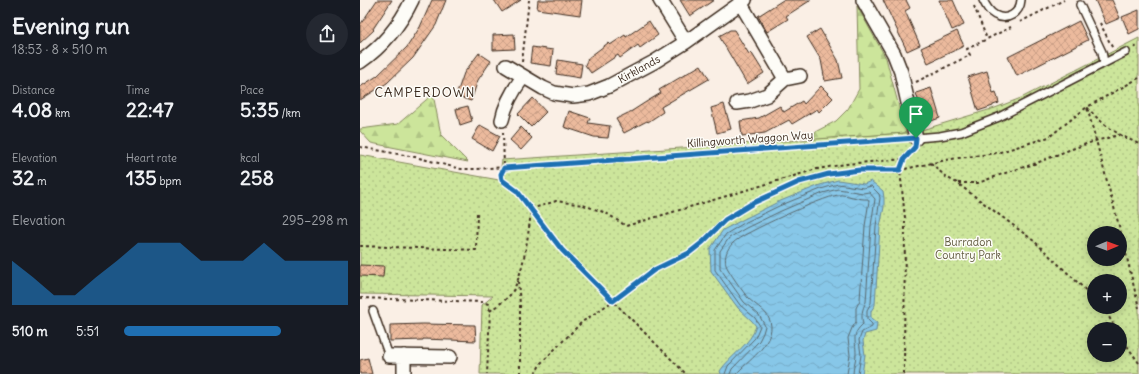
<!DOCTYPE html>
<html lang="en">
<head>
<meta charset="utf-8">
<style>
	body { margin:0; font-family:Delius,sans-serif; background:#242831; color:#f1f3f6; height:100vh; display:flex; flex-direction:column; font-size:15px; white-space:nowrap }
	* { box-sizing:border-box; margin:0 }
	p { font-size:13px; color:#9ea1a6 }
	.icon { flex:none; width:22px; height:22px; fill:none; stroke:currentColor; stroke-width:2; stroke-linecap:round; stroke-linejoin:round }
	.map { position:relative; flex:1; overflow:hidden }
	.side { display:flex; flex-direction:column; background:#171b24; width:360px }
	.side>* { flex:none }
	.needle { width:26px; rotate:89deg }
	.fabs { position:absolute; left:727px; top:226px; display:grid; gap:8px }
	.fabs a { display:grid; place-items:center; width:40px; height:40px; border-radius:50%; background:#171b24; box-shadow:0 2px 10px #0003; font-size:20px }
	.pin { position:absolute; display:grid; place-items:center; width:34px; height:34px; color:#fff; margin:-41px -17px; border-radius:50% 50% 50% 0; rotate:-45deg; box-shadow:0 0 4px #0007 }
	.pin .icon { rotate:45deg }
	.round { display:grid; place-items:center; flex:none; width:42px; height:42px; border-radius:21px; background:#242831 }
	.summary { display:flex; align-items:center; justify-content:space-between; height:68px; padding:0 12px }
	h1 { font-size:22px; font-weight:700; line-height:30px }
	.metrics { display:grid; grid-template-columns:repeat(3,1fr); gap:6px; height:68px; padding:4px 12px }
	.metrics div { display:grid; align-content:center }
	.metrics b { font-size:20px; font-weight:700 }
	.metrics small { font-size:11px; font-weight:400 }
	.metrics p { font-size:11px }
	.chart { height:112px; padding:8px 12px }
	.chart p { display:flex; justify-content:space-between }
	.chart svg { width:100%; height:72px; margin-top:4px; fill:#1f6fb2; opacity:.7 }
	ul { padding:0 12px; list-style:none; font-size:13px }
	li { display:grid; grid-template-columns:64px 48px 1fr; align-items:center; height:30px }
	li i { height:10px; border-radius:5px; background:#1f6fb2 }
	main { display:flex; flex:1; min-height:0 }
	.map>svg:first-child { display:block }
	.forest { fill:url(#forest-firs); stroke:#84885c }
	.park { fill:url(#park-dots); stroke:#84885c; fill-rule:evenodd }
	.water { fill:url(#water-waves); stroke:#698897 }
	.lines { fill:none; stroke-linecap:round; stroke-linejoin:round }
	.shore { stroke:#59696f; stroke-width:1 }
	.building { fill:url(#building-cross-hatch); stroke:#3b2a1e }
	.lane-casing { stroke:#3b2a1e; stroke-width:10 }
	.street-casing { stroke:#3b2a1e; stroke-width:16 }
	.path { stroke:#3b2a1e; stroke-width:2; stroke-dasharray:3 3; stroke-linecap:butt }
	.lane { stroke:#fdfcf7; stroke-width:7 }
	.street { stroke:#fdfcf7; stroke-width:13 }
	.route-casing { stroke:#fff; stroke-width:8 }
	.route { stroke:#1f6fb2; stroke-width:5 }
	.labels { text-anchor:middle; stroke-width:3; stroke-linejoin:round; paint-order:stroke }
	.street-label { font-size:11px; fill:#3b2a1e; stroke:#fdfcf7 }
	.park-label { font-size:11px; fill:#5f593d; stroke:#fdfcf7 }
	.quarter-label { font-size:13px; letter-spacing:1px; fill:#3b2a1e; stroke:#fdfcf7 }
</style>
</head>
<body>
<main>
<section class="side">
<div class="summary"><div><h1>Evening run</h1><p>18:53 · 8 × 510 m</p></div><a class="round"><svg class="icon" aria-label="share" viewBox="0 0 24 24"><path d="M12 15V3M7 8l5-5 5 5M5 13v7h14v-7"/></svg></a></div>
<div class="metrics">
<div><p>Distance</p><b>4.08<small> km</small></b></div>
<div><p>Time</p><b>22:47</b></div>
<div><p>Pace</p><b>5:35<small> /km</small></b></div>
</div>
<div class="metrics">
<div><p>Elevation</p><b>32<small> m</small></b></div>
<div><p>Heart rate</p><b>135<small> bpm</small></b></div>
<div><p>kcal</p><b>258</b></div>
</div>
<div class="chart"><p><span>Elevation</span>295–298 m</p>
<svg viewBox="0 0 160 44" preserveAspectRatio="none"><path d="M0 44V17L10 27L20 38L30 38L40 27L50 17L60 6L70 6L80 6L90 17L100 17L110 17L120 6L130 17L140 17L150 17L160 17V44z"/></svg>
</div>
<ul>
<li><b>510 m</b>5:51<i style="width:70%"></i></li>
</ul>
</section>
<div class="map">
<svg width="779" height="374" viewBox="0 0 779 374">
	<defs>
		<pattern id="forest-firs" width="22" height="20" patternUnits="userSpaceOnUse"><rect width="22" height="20" fill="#cce59b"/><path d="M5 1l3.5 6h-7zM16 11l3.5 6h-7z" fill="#b0c585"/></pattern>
		<pattern id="park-dots" width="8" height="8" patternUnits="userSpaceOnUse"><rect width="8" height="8" fill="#cce59b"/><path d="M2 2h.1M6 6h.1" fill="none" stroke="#b0c585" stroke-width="1.8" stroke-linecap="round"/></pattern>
		<pattern id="water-waves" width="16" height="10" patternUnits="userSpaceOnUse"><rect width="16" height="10" fill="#87c7e8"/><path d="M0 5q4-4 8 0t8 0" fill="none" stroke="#75abc7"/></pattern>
		<pattern id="building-cross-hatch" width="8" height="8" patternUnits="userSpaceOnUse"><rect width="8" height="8" fill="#ecba9d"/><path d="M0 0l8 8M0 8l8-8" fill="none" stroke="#cba087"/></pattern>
	</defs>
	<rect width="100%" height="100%" fill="#faefe5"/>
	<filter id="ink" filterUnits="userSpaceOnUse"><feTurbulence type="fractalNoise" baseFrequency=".025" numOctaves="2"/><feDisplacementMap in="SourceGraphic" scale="8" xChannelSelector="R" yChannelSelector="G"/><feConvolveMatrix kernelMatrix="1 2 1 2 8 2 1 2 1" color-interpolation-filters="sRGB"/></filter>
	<g filter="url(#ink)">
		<path class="forest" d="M497,6L526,58L546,133L448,140L455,132L476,121L488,109L499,89Z
			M73,94L81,135L108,162L11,143L0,131V129L38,124Z"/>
		<path class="park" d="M779,38V374H120L122,305L133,296L0,294V155L139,180L142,160L546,133L565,129L635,108L661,98ZM734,233H760V259H734ZM734,281H760V307H734ZM734,329H760V355H734Z"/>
		<path class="water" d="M478,180L504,184L511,181L523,191L524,198V207L520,227L515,305L511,311V318L517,323L516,331L505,334L503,341L505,355L502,374H361L360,371C369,357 392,343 396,326L392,321L378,308L351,271L350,249L363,230L382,220L418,202L460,185Z"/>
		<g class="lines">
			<path class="shore" d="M365,374L368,366L395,338L400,326L395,318L380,305L355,270V250L366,234L384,223L419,206L461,189L478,184L503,188L511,186L519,194L520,198L516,226L511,303L507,310V319L512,324V327L502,332L499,340L501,355L498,374
				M370,374L372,369L399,341L403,333L405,326L399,315L384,302L360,268V251L369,238L386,228L421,211L463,193L478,189L503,193L509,192L515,199L511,226L506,302C502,309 501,316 503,324C491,335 496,339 496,354C496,361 493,367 493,374
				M376,374C388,361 412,345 411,326C410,312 396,306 388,298C384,293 368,271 366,265C364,256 367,249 373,243C382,233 463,197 478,195C487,194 498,200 508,199L509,201L505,226L500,300L496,308V322L492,328L488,338L490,355L487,374"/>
		</g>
		<path class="building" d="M17,0H32L13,29L14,30L0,43V25Z
			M72,0H86L76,25L53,58L27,83L0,100V87L17,76L47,47L60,27Z
			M134,0H161L142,12Z
			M178,0H222L220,15L177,9Z
			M320,0H354L330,16Z
			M423,0H451L426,16L428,19L407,32L398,16Z
			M523,0H546L550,8L545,11L560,45L547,51Z
			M579,0H593L604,25L592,30Z
			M735,0H752L760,18L746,24Z
			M779,10V29L769,34L762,17Z
			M289,21L298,35L280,48L278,45L260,58L258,55L231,73L225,65L228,58L248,43L250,45L265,35L266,37Z
			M719,21L728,40L657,76L648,57Z
			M460,29L478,60L482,78L465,81L461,60L447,37Z
			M370,30H374L389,54L391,52L404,73L387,84L359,36Z
			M597,31L604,46L568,63L561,48Z
			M154,34L155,49L133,50V35Z
			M172,47L193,50L191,66L170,63Z
			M119,53L131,61L118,80L111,101L96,96L104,73Z
			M198,60L222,64L220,78L196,74Z
			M341,65L349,79L301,107L303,112L288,122L287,121L264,133L256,119L272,111L286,102L301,93L299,90Z
			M627,71L633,93L636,92L639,103L633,105V106L618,111L608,77Z
			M461,86L473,98L459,112L457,109L432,124L429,120L405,133L382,136L380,121L399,118L420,106L424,112L442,101L444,104Z
			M571,88L580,118L562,124L558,109H561L556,93Z
			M173,98L186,112L171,127L158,114Z
			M364,104L371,129L357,133L351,108Z
			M108,106L112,121L100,125L96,109Z
			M209,111L230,118L228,123L250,126L248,138L234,137L204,127Z
			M120,125L140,136L132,151L112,139Z
			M161,127L172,138L161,150L150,140Z
			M0,265L24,266L23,277L0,276Z
			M63,324L115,325L116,341L63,339V340L30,341V325Z
			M8,358L12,374H0V360Z"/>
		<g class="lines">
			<g class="lane-casing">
				<path id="lane" d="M623,0C626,6 629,12 635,15C647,22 660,13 661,0
					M720,5L742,52L744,62
					M556,138L580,136L601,132L639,117L766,52
					M13,311L29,356"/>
			</g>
			<g class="street-casing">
				<path id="street" d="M300,0L326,42
					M503,0L534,54L541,72L556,138
					M381,4L425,79
					M0,62C23,46 40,25 52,0
					M146,66L183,88L194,93L213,96L229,94L249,86L294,62L326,42L385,0
					M377,103L390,101L407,95L425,79L440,76
					M142,120C145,105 154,89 163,77
					M29,356L90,357
					M44,374V356"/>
			</g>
			<path class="path" d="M614,6L627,39
				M660,22L704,0
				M740,23L753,49
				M774,48L779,45
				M162,62L169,0
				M779,78L727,107C742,125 757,134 779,144
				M556,82L610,55L607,49L651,27
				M143,132L144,168L141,174L142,180L157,191L202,250L326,374
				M0,147L55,157L101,169H116L544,139
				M571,163L586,177L597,183L674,241L734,298
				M598,183H618L648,172L674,164L709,150L735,141L759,135
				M171,209L196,201L223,205L246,213L266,226L457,169L486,164L545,159
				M0,246L116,250L117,211
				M158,281L160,304V374
				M0,298L123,302L128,304L130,311L127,374
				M743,307L756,329
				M130,311C136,306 145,301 150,295C163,279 169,231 171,210
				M760,336L779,363
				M175,374L181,363L222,322L253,301L294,270L329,253L343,242L365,220L393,203L439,182L469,174L500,169L540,170L591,159L637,153L689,137L727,107L762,237L779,308
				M544,374L545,218L540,170L545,159L553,150"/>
			<use href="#lane" class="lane"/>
			<use href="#street" class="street"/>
		</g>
	</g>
	<g class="lines" filter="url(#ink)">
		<g class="route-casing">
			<path id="route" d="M556,138L555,147L544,159L540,170H500L469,174L439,182L393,203L365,220L343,242L329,253L294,270L253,301L202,250L157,191L142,180L141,174L144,168Z"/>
		</g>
		<use href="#route" class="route"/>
	</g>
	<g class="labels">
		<g class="street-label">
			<text transform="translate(279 69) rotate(-29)" y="4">Kirklands</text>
			<text transform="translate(390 139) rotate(-4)" y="4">Killingworth Waggon Way</text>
		</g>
		<g class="park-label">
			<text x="608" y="246">Burradon<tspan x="608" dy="13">Country Park</tspan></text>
		</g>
		<g class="quarter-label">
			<text x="65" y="97">CAMPERDOWN</text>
		</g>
	</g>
</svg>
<div class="fabs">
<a><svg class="needle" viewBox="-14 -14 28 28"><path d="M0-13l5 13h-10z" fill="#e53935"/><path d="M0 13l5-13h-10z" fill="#9ea1a6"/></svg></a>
<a>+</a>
<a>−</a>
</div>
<div class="pin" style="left:556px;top:138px;background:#1e9e55"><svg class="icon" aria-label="arrive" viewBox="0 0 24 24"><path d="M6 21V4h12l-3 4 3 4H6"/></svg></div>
</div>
</main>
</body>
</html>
